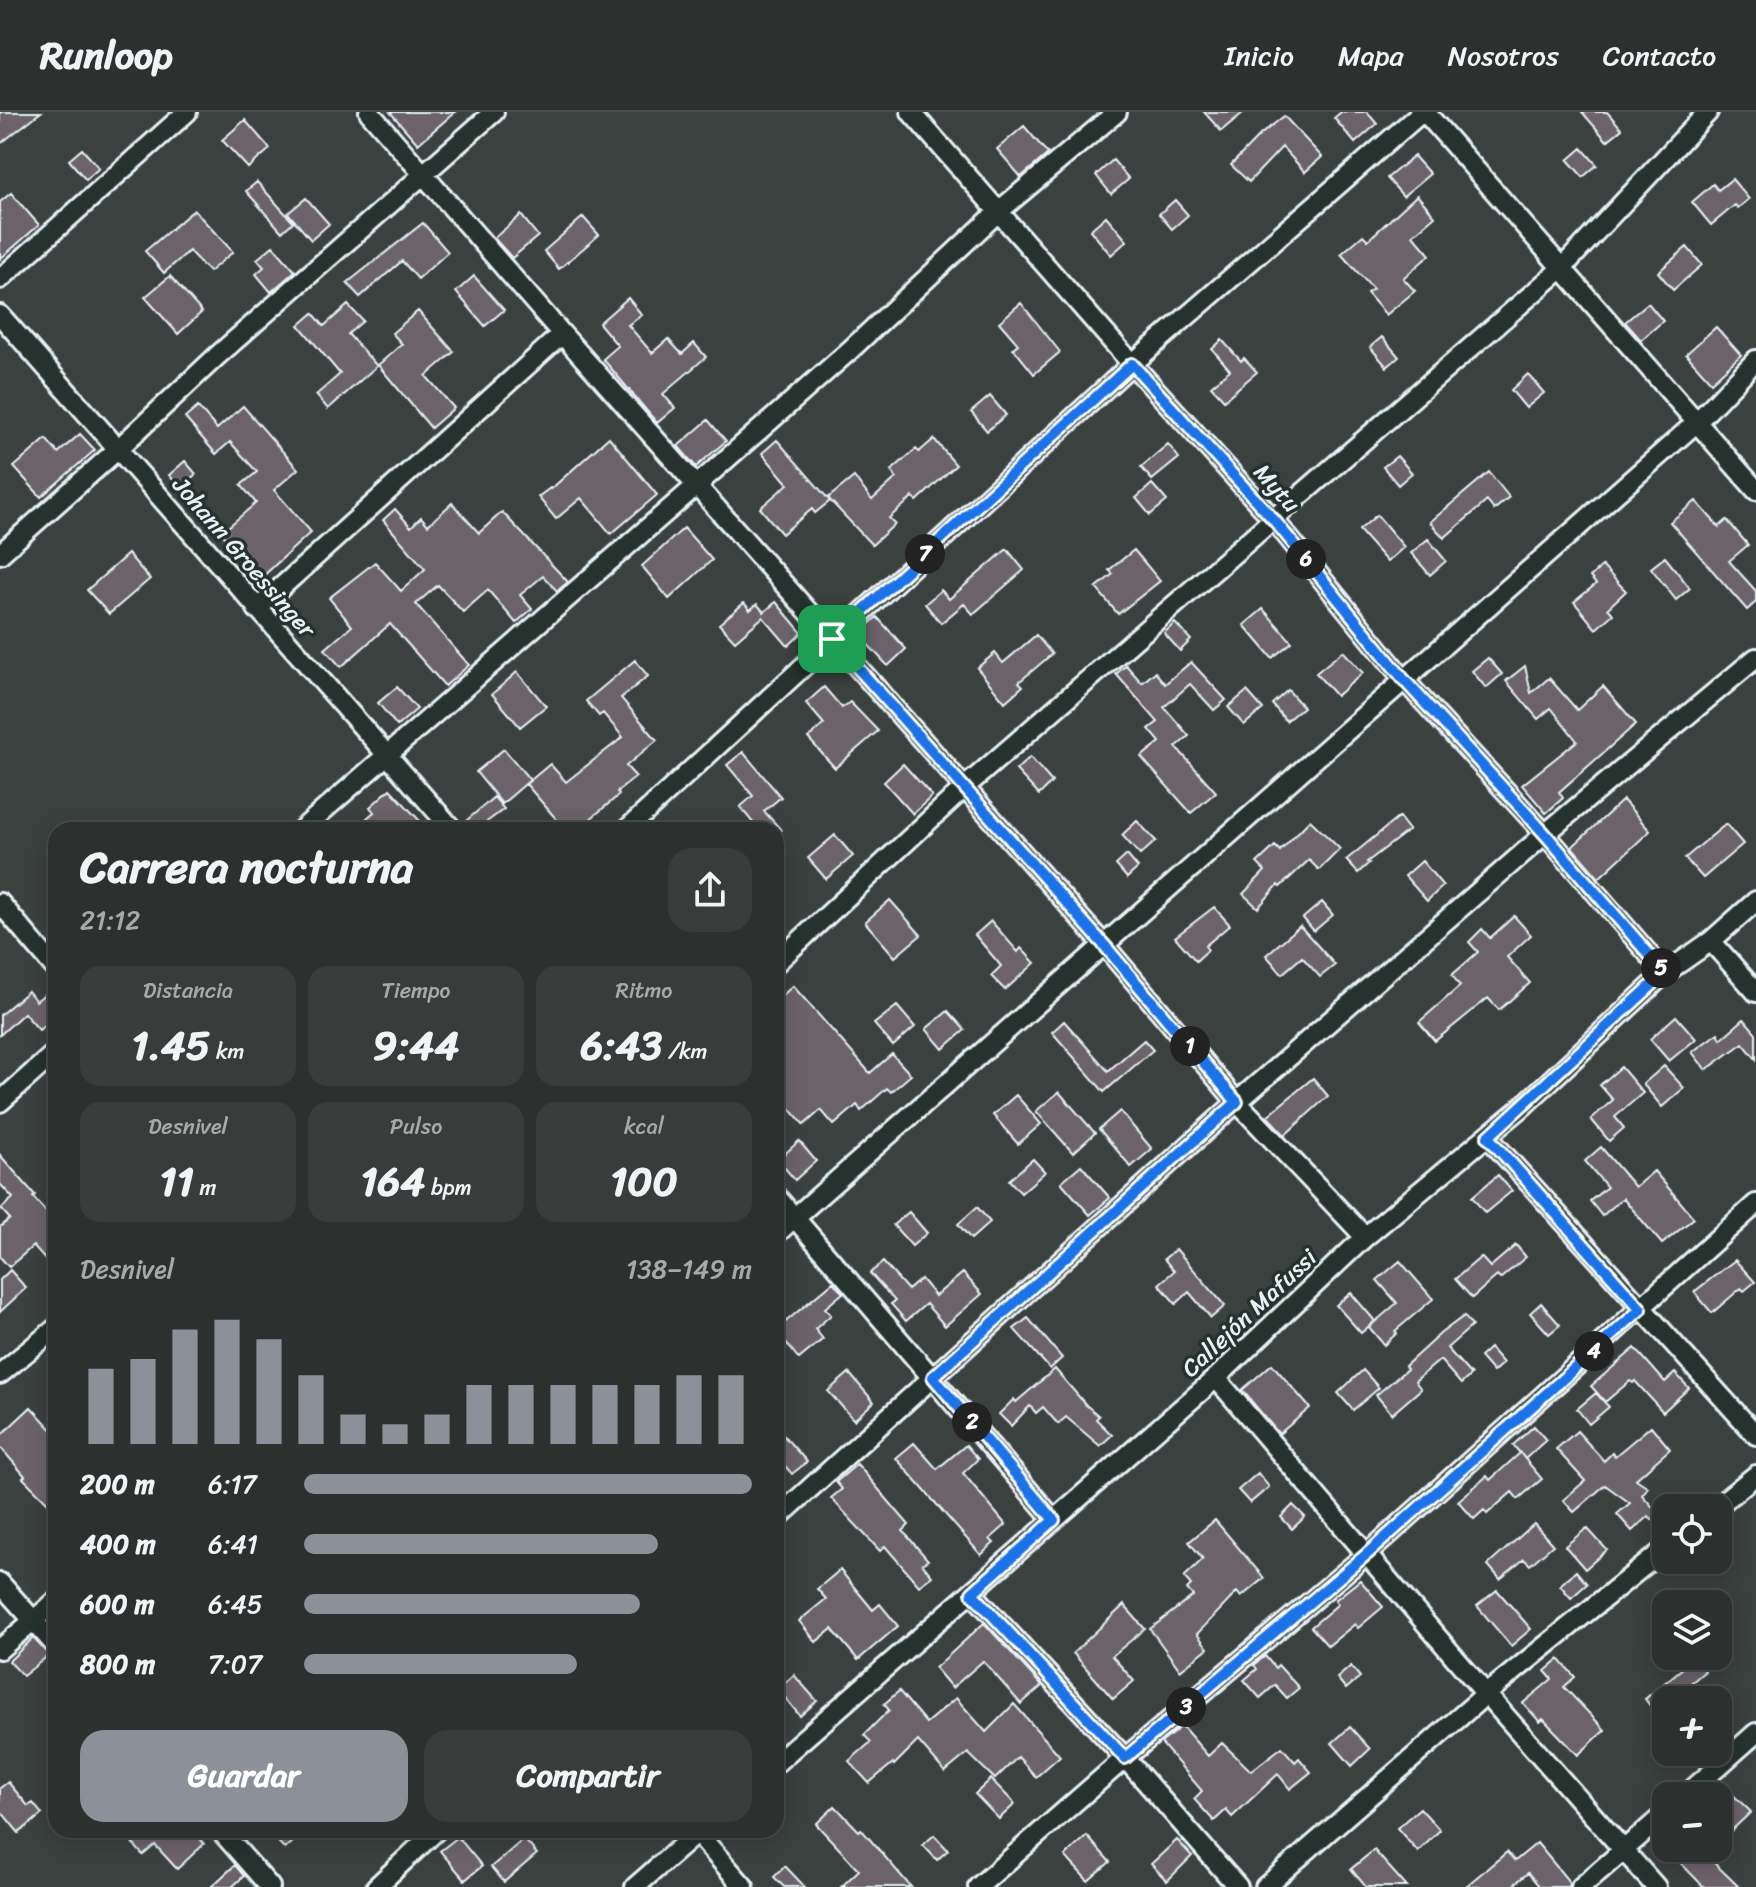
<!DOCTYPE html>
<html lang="es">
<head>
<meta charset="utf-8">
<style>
	body { margin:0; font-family:Sriracha,sans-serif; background:#383d3b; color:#f1f3f6; height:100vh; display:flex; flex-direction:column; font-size:30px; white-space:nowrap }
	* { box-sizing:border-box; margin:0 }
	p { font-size:26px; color:#a6a9aa }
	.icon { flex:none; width:44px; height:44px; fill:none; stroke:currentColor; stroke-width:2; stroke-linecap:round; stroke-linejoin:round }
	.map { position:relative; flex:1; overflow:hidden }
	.details { position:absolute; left:48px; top:710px; width:736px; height:1016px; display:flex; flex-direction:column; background:#2c312f; border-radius:24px; box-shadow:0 4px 20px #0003,0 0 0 2px #484c4b }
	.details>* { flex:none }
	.buttons { position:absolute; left:1652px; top:1382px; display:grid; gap:16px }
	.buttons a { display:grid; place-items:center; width:80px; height:80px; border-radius:16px; background:#2c312f; box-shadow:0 4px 20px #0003,0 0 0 2px #484c4b; font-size:40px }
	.pin { position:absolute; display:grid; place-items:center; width:68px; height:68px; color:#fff; margin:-34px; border-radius:16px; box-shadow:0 4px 12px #0006 }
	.km { position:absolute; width:40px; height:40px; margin:-20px; border-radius:50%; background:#222; color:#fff; font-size:22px; line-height:40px; text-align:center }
	.round { display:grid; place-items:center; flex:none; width:84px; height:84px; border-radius:24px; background:#383d3b }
	.summary { display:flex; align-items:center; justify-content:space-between; height:136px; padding:0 32px }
	h1 { font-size:44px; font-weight:700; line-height:60px }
	.stats { display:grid; grid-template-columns:repeat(3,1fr); gap:12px; height:136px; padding:8px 32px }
	.stats div { display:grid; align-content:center; border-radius:20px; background:#383d3b; text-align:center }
	.stats b { font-size:40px; font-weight:700 }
	.stats small { font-size:22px; font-weight:400 }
	.stats p { font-size:22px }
	.chart { height:224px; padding:16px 32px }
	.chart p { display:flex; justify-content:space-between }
	.chart svg { width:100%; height:144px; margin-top:8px; stroke:#8c9099; stroke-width:6 }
	.cta { display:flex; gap:16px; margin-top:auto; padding:16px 32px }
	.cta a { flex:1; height:92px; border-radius:24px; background:#8c9099; color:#fff; font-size:32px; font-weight:700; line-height:92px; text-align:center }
	.cta a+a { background:#383d3b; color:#f1f3f6 }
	ul { padding:0 32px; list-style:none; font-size:26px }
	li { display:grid; grid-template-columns:128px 96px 1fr; align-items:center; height:60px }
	li i { height:20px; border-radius:10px; background:#8c9099 }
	header { display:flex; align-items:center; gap:48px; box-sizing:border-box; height:112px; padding:0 40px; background:#2c312f; border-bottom:2px solid #484c4b }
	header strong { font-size:38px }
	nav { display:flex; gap:44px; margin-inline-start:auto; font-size:28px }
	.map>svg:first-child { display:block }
	.building { fill:#6c636a; stroke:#e8f1f8; stroke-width:2 }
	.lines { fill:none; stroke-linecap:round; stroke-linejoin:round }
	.minor-casing { stroke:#e8f1f8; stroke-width:24 }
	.minor { stroke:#26332d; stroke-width:18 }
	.route-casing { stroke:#fff; stroke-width:16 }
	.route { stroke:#1a73e8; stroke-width:10 }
	.labels { text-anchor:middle; stroke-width:7; stroke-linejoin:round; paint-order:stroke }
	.street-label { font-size:24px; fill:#e8f1f8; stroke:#26332d }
</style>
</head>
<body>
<header>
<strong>Runloop</strong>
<nav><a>Inicio</a><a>Mapa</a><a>Nosotros</a><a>Contacto</a></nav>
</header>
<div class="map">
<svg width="1756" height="1775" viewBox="0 0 1756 1775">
	<rect width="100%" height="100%" fill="#3b413f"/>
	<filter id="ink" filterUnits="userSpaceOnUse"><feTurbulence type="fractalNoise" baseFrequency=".0125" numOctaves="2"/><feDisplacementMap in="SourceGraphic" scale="16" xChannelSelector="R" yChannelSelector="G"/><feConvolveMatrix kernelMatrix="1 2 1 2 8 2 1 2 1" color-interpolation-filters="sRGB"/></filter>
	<g filter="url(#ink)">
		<path class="building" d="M0,0H41L0,32Z
			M390,0H455L418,32Z
			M1204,0H1244L1221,19Z
			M1341,0H1367L1377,12L1355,31L1334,6Z
			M1582,0H1607L1622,17L1607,29Z
			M1284,4L1322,45L1305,60L1282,35L1249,70L1231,53L1260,23Z
			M245,8L270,37L248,56L222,28Z
			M1024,14L1048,42L1021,65L997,37Z
			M1582,36L1597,53L1583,65L1568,48Z
			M82,37L99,56L86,68L69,48Z
			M1414,44L1430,62L1403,84L1387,66Z
			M1113,48L1129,67L1111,82L1096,63Z
			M1732,67L1749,87L1738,96L1735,93L1711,113L1692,90L1713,72L1718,78Z
			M257,70L293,110L282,120L246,79Z
			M11,81L39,113L0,147V90Z
			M1417,83L1435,104L1413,123L1430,143L1403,166L1415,179L1386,203L1367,181L1373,177L1341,142L1363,123L1368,128Z
			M306,86L329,112L311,128L288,101Z
			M1175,88L1188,103L1172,117L1159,102Z
			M194,98L233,140L209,160L189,139L164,161L145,139Z
			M521,103L538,124L512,146L494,126Z
			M1106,104L1127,129L1111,143L1090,118Z
			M583,105L599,123L559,157L544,139Z
			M423,111L448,140L418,167L402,149L360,185L347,171Z
			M273,134L295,159L271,180L256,162L264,155L257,147Z
			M1687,135L1702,153L1673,178L1658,160Z
			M170,164L202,200L178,222L145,185Z
			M474,164L504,198L485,214L456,180Z
			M628,186L642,203L628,213L652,241L668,227L682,242L694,231L706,245L663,282L675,296L657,311L603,247L618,234L599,211Z
			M1021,191L1060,240L1034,262L1013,236L1018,232L999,210Z
			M1648,191L1663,209L1641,228L1625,210Z
			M348,193L363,209L348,222L377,254L328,297L316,283L340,262L299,213L313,201L324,214Z
			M418,199L454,240L426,264L454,296L431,316L378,253L402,232L392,221Z
			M1716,215L1741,243L1711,270L1686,242Z
			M1382,225L1399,245L1387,255L1370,235Z
			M1222,228L1241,249L1244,246L1257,260L1224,288L1211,274L1230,258L1212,237Z
			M1528,262L1544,281L1526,296L1511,278Z
			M990,284L1006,303L987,319L971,300Z
			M243,294L298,357L274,378L311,420L261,466L221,421L256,391L241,373L257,360L230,330L216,342L185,306L198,295L217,317Z
			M708,308L726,329L696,355L678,334Z
			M80,322L95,338L41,385L14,355L46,327L58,341Z
			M609,325L657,383L611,422L581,386L556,407L538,385L550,376L551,377Z
			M934,327L956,353L917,389L913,385L889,406L895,412L872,433L828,386L854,365L872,388L896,366L891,359L916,337L919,340Z
			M777,328L830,389L815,401L812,397L782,422L760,396L788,372L762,341Z
			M1168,332L1179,346L1152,368L1141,355Z
			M1397,344L1412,361L1398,373L1383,355Z
			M185,349L196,362L180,376L169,363Z
			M1489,360L1509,385L1494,398L1487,389L1444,426L1430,410Z
			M1152,372L1167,389L1150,403L1136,386Z
			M1696,389L1719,415L1727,408L1748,433L1729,449L1756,479V490L1747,498L1670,410Z
			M452,391L479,421L502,400L568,470L557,479L543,464L520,483L532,497L516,511L488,478L463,500L438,473L416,492L469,553L445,574L390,512L341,555L325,537L352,514L329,486L375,450L401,479L425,457L383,408L395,397L411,415L421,405L428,413Z
			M1377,403L1404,435L1387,450L1359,418Z
			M684,416L712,448L669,487L642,454Z
			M1428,427L1446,449L1430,463L1411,441Z
			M1007,437L1024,458L973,502L964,492L941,511L925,492L941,478L949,487Z
			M1134,438L1160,469L1118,502L1096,476L1113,462L1109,458Z
			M128,442L150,467L109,502L87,478Z
			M1665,445L1690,476L1676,488L1651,456Z
			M1602,454L1626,479L1608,496L1613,502L1596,517L1574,490L1596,472L1590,465Z
			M776,490L802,521L788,534L763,505L735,529L719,512L744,491L750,498L757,492L764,500Z
			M1263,497L1292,530L1272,546L1244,513Z
			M877,505L906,537L888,554L858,522Z
			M1175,511L1191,528L1180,539L1164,521Z
			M1036,523L1052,542L1019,570L1023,574L1005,590L977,556L995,541L1003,551Z
			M1343,539L1363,561L1336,584L1316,561Z
			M1488,546L1502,562L1486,576L1472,559Z
			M635,548L648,564L621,586L657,628L626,654L636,665L617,680L619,683L577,718H548L558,709L526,672L550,652L566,670L623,625L603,601L599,604L586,589Z
			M1191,550L1226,588L1214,598L1190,572L1164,595L1189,624L1176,635L1216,680L1191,701L1141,645L1160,630L1149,617L1158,610L1116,562L1126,553L1142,571L1155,560L1165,572Z
			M1525,554L1531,581L1549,566L1577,598L1603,574L1636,612L1559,680L1563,686L1546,701L1522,673L1577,629L1551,596L1538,607L1506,569Z
			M517,560L546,594L520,615L492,582Z
			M397,575L417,597L397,614L378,591Z
			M824,575L842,596L850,590L878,619L835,656L808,626L824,612L806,591Z
			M1288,578L1303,595L1286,609L1272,592Z
			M1247,579L1263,597L1244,613L1228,595Z
			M504,637L530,668L502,692L476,660Z
			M743,640L781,685L764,699L781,718H759L740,695L753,684L727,653Z
			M1030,645L1052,670L1039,683L1016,658Z
			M903,652L932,684L913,702L884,670Z
			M390,677L420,709L410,718H353L374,700L370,695Z
			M494,685L504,697L476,718L467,708Z
			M1623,688L1650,719L1599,766L1572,735Z
			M1399,705L1409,718L1367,750L1369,751L1358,761L1346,748Z
			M1310,708L1340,737L1319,758L1309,748L1280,775L1278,773L1258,796L1243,782L1265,759L1257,751L1275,734L1280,739Z
			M1137,709L1156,729L1140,743L1122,723Z
			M1726,712L1743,732L1703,766L1685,746Z
			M835,723L853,744L826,767L808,746Z
			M1127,743L1138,756L1127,766L1116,753Z
			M1422,749L1443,774L1427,789L1405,764Z
			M890,788L921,823L895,845L865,810Z
			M1322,790L1333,803L1314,819L1303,806Z
			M1214,795L1230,813L1205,834L1208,838L1196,849L1175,825Z
			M1514,804L1531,823L1507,845L1530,871L1499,898L1488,886L1435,929L1419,910L1460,874L1452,863L1478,840L1469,830L1482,817L1490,826Z
			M991,809L1018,840L1021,836L1035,851L1005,878L991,864L1001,854L975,823Z
			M1300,814L1335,853L1320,865L1302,845L1282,862L1266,843Z
			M793,874L870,961L892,942L911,963L891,980L887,976L861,999L857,993L834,1013L821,998L804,1013L784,989L776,995V889Z
			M28,879L36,889L46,881L56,892V904L39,918L24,901L0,923V903Z
			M897,894L915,915L893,934L874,912Z
			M948,899L965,918L943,937L926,917Z
			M1676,904L1696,927L1669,949L1650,927Z
			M1744,907L1756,921V947L1743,931L1706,958L1692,940L1718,921L1721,927Z
			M1064,909L1108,959L1144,928L1153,938L1104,980L1052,920Z
			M1664,954L1684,976L1662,995L1643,972Z
			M1621,955L1643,981L1615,1005L1624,1016L1609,1029L1591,1007L1613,988L1600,973Z
			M1313,966L1328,984L1285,1023L1267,1004Z
			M1059,980L1095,1021L1073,1041L1036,999Z
			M1016,983L1041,1012L1018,1032L993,1003Z
			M1120,999L1152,1037L1131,1055L1099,1017Z
			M799,1029L816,1049L795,1068L778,1048Z
			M1601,1035L1635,1075L1654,1059L1694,1106L1662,1132L1623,1086L1602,1104L1590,1089L1607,1075L1585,1049Z
			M0,1043L35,1083L33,1085L56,1111V1160L33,1134L9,1155L0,1145V1115L10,1107L1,1097L13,1086L0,1072Z
			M1033,1047L1045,1060L1021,1081L1009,1068Z
			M1081,1053L1110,1086L1090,1103L1061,1070Z
			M1498,1063L1512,1079L1485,1101L1472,1085Z
			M977,1095L990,1110L971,1127L958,1112Z
			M909,1100L927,1121L912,1134L893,1113Z
			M1516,1133L1526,1145L1500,1167L1497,1164L1472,1186L1455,1167L1481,1145L1490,1155Z
			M1176,1137L1225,1194L1211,1206L1189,1180L1176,1192L1159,1172L1174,1159L1164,1147Z
			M1735,1148L1755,1170L1744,1179L1741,1176L1712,1201L1694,1180Z
			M1400,1149L1433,1187L1395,1219L1397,1221L1384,1233L1369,1215L1397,1191L1377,1168Z
			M883,1150L908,1178L921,1167L935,1184L963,1161L982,1182L945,1214L926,1192L906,1209L891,1192L895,1189L870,1161Z
			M10,1158L26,1176L0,1200V1168Z
			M833,1170L843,1181L825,1196L831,1203L815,1217L823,1227L799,1247L776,1218Z
			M1351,1181L1375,1209L1361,1221L1336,1193Z
			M1541,1191L1560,1213L1549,1222L1530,1201Z
			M1464,1204L1472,1214L1447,1236L1471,1263L1461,1272L1440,1248L1415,1269L1421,1277L1392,1302L1376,1283L1407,1257L1405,1254L1441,1221Z
			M1028,1206L1062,1246L1050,1257L1014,1217Z
			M1490,1236L1503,1251L1493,1260L1480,1245Z
			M1635,1236L1665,1270L1675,1261L1689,1276L1663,1300L1635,1269L1633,1271L1630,1269L1605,1290L1591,1274Z
			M1272,1252L1310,1296L1279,1322L1242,1278Z
			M1055,1257L1086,1293L1099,1304L1096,1307L1112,1323L1100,1334L1066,1305L1058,1312L1043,1295L1036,1301L1030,1294L1011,1314L999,1302L1014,1287L1016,1290Z
			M1363,1258L1379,1276L1353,1298L1338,1281Z
			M849,1261L874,1290L854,1308L828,1279Z
			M1596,1281L1609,1295L1589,1312L1577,1297Z
			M31,1295L56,1322V1399L23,1366L25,1364L0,1335V1324Z
			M1534,1314L1546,1328L1525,1347L1521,1342L1542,1367L1518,1387L1512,1380L1487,1402L1484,1398L1474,1407L1458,1389L1487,1364L1490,1368L1520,1341L1513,1333Z
			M1651,1314L1670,1337L1636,1367L1648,1375L1642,1383L1666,1410L1662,1414L1648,1404L1632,1419L1617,1402L1630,1391L1605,1373L1574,1400L1563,1388L1585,1369L1556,1337L1577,1319L1604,1349L1612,1341L1615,1344Z
			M776,1315L807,1350L792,1362L776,1344Z
			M914,1331L937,1357L966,1333L978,1347L963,1361L1006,1413L990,1427L994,1431L981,1443L896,1346Z
			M857,1352L909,1413L903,1419L928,1448L922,1452L932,1464L919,1474L885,1434L880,1439L831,1386L842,1377L836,1370Z
			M1258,1361L1269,1375L1250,1391L1238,1378Z
			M1293,1393L1305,1405L1292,1417L1281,1405Z
			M1215,1408L1264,1466L1241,1485L1237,1480L1197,1522L1208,1536L1180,1558L1150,1517L1193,1484L1187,1477L1191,1473L1184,1465L1203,1447L1189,1430Z
			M1534,1412L1553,1433L1530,1453L1524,1447L1500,1467L1488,1453Z
			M1587,1416L1607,1438L1585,1457L1565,1434Z
			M840,1458L873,1498L880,1492L898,1514L858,1548L832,1517L816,1530L799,1509L826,1487L817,1477Z
			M1576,1459L1587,1472L1571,1486L1560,1473Z
			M1360,1468L1383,1495L1358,1516L1355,1512L1328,1534L1311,1515L1338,1492L1335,1488Z
			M1497,1478L1531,1517L1511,1534L1477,1494Z
			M1124,1493L1145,1517L1112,1544L1134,1569L1113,1587L1073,1541Z
			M984,1511L1042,1574L1021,1592L983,1549L952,1576L935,1556Z
			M33,1526L49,1543L23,1564L9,1549Z
			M1265,1544L1275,1556L1278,1553L1299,1576L1287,1586L1275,1573L1260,1586L1244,1568L1257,1557L1254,1553Z
			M1695,1546L1705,1559L1671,1588H1666V1592L1655,1600L1645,1587Z
			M1559,1547L1575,1565L1564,1575L1605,1618L1578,1643L1543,1607L1540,1610L1523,1591L1552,1567L1545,1559Z
			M1351,1554L1360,1565L1346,1577L1337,1566Z
			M794,1563L817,1589L800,1604L778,1577Z
			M899,1579L926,1611L956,1586L986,1620L1014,1592L1060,1644L1036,1665L1018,1645L995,1667L968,1641L945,1660L918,1629L894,1653L893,1651L869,1671L849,1649L871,1630L864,1623L889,1598L884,1592Z
			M1182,1614L1208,1644L1222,1631L1251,1659L1282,1635L1295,1650L1299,1646L1311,1660L1290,1677L1278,1662L1232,1705L1226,1698L1214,1709L1194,1687L1202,1679L1161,1631Z
			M1350,1615L1370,1637L1352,1654L1332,1631Z
			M991,1667L1015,1692L999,1707L975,1682Z
			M8,1670L28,1694L33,1691L42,1702L19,1721L0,1698V1676Z
			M1729,1679L1751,1700L1732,1718L1718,1704V1690Z
			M835,1694L859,1719L861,1717L911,1775H841L859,1758L816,1712Z
			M1420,1696L1440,1718L1418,1740L1397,1716Z
			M135,1718H193L204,1732L177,1757L155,1733L143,1743L127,1725Z
			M267,1718H306L285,1737Z
			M934,1723L948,1738L937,1748L923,1733Z
			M1087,1724L1110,1750L1088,1769L1065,1744Z
			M458,1725L482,1754L465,1768L440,1739Z
			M524,1727L537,1742L504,1770L491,1755Z
			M1177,1728L1192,1744L1167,1769L1151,1752Z
			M1537,1731L1570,1771L1569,1775H1540L1528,1761L1511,1775H1465L1507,1740L1515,1749Z
			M1666,1736H1713L1706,1743L1739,1775H1704Z
			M1374,1738L1407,1775H1366L1351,1757Z
			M235,1753L244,1764L232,1775H211Z
			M785,1754L805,1775H784L774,1765Z"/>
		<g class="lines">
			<g class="minor-casing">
				<path id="minor" d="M369,0L562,222L1105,834L1237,990L1365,1125
					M911,0L1132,252L1274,408L1405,569L1545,722L1665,861
					M1425,0L1756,378
					M0,167L187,0
					M0,203L453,718
					M0,442L118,337L217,244L494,0
					M257,497L562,222
					M301,718L697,373L849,239L999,99L1117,0
					M626,718L1132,252L1422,0
					M0,791L56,857
					M1711,829L1756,880
					M776,851L965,675L1562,156L1708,0
					M0,990L56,940
					M1488,1025L1756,1323
					M776,1084L1054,1408
					M776,1122L1697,310L1756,248
					M0,1262L56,1216
					M1216,1266L1486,1582L1656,1775
					M1715,1396L1756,1363
					M776,1407L1237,990L1545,722L1756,546
					M0,1471L56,1534
					M972,1481L1125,1646L1238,1775
					M0,1537L56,1489
					M776,1651L1216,1266L1365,1125L1521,996L1665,861L1711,829L1756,789
					M1685,1684L1756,1621
					M220,1718L270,1775
					M697,1721L744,1775
					M376,1775L437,1718
					M635,1775L700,1718
					M978,1775L1125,1646L1367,1442L1756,1092
					M1265,1775L1486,1582L1666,1436
					M1581,1775L1666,1701"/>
			</g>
			<use href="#minor" class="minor"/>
		</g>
	</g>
	<g class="lines" filter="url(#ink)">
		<g class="route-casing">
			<path id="route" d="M1132,252L1274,408L1405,569L1545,722L1665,861L1488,1025L1641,1197L1367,1442L1125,1646L972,1481L1054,1408L933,1265L1237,990L1105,834L832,527Z"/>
		</g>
		<use href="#route" class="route"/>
	</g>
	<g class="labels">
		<g class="street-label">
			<text transform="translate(1277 376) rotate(48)" y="8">Mytu</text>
			<text transform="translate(244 445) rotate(49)" y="8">Johann Groessinger</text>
			<text transform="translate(1249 1201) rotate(-43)" y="8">Callejón Mafussi</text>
		</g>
	</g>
</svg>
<div class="buttons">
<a><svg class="icon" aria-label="locate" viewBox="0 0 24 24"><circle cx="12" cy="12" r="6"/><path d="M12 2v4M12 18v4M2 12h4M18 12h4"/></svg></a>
<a><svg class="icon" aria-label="layers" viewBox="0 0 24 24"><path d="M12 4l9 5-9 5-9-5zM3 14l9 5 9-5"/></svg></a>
<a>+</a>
<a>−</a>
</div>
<div class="pin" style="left:832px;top:527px;background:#1e9e55"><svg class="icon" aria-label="arrive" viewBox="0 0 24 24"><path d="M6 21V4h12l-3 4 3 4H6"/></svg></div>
<b class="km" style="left:1190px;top:934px">1</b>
<b class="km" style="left:972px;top:1310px">2</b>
<b class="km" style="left:1186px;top:1595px">3</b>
<b class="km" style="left:1594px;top:1239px">4</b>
<b class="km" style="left:1661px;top:856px">5</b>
<b class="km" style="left:1306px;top:447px">6</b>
<b class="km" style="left:925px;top:442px">7</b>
<section class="details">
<div class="summary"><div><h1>Carrera nocturna</h1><p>21:12</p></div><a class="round"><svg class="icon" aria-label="share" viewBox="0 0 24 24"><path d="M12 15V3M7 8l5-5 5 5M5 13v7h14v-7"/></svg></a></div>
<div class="stats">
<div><p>Distancia</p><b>1.45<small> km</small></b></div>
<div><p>Tiempo</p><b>9:44</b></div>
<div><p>Ritmo</p><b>6:43<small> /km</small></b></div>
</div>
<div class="stats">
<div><p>Desnivel</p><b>11<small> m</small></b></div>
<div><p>Pulso</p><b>164<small> bpm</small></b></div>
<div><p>kcal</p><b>100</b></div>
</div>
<div class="chart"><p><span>Desnivel</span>138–149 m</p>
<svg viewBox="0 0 160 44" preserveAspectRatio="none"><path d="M5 44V21M15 44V18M25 44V9M35 44V6M45 44V12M55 44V23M65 44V35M75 44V38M85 44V35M95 44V26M105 44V26M115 44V26M125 44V26M135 44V26M145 44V23M155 44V23"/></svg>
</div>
<ul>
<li><b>200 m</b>6:17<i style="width:100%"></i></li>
<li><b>400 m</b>6:41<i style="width:79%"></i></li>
<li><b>600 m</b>6:45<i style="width:75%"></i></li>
<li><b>800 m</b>7:07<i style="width:61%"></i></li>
</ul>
<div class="cta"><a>Guardar</a><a>Compartir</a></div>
</section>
</div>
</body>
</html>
